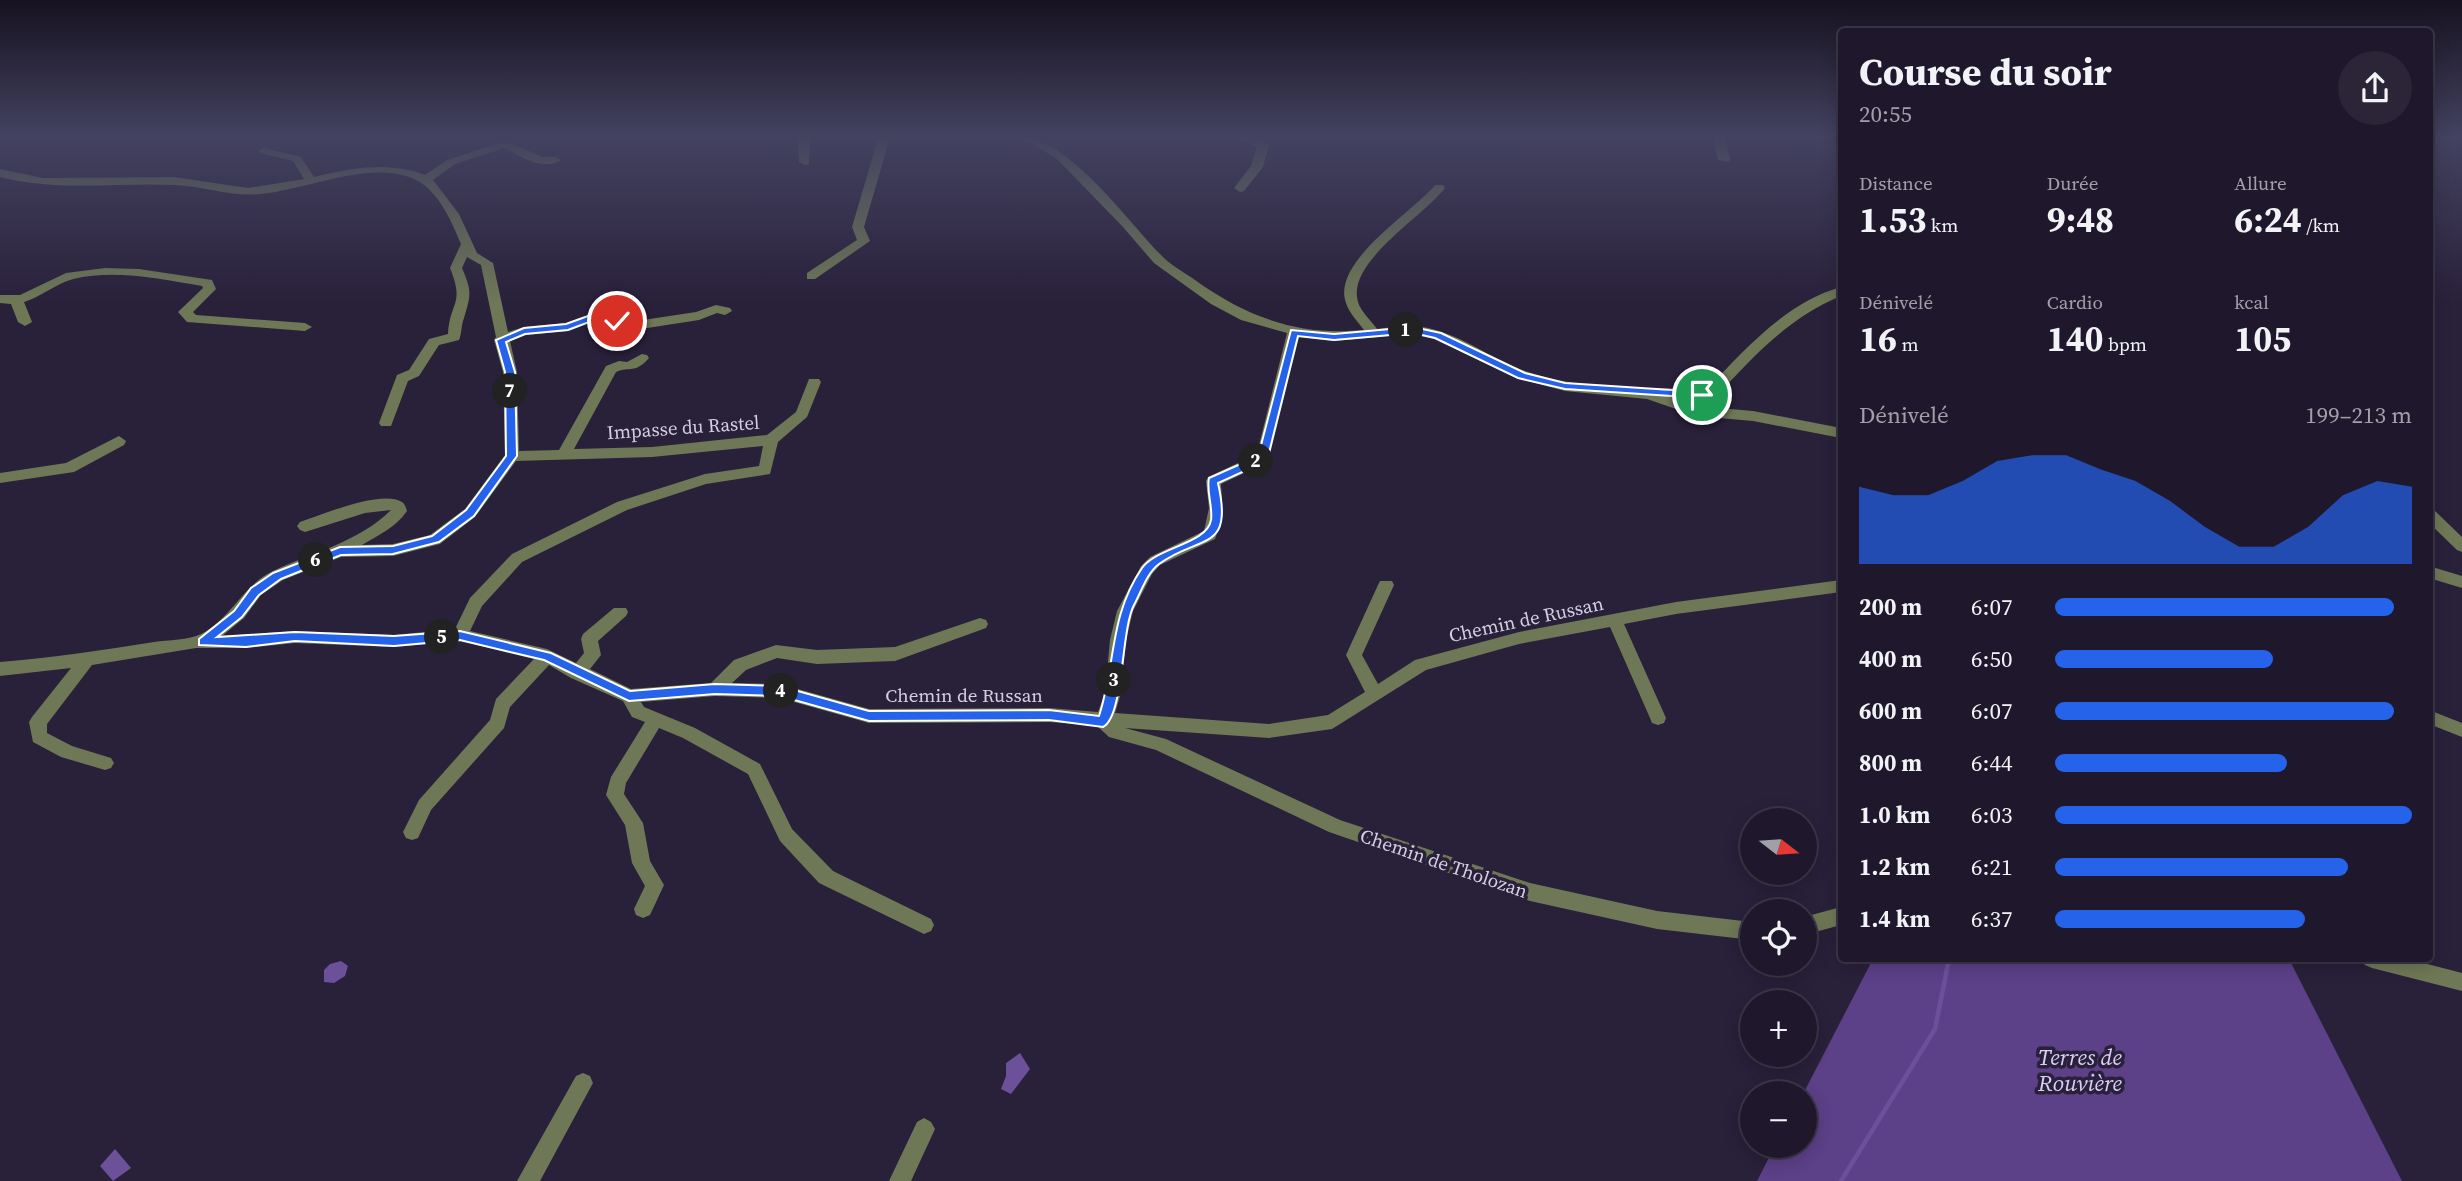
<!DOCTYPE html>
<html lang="fr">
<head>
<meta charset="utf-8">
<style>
	body { margin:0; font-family:"Source Serif 4",serif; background:#2c2538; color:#f1f3f6; height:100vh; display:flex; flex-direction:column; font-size:26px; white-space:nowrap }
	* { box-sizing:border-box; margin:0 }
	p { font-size:23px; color:#a1a0a9 }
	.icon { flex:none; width:38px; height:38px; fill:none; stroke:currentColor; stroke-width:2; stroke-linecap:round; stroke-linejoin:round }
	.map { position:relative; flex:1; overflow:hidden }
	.panel { position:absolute; left:1838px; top:28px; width:595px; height:934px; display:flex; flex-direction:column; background:#1f182c; border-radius:7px; box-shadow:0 4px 18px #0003,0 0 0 2px #3c3748 }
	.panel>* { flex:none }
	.needle { width:46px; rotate:107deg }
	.buttons { position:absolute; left:1740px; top:808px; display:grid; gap:14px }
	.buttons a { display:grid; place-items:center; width:77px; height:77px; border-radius:50%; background:#1f182c; box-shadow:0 4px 18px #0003,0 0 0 2px #3c3748; font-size:35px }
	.pin { position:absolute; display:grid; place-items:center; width:60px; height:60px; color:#fff; margin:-30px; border:4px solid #fff; border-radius:50%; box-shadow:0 2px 7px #0007 }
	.km { position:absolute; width:35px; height:35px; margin:-18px; border-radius:50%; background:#222; color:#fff; font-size:19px; line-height:35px; text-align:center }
	.round { display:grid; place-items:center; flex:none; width:74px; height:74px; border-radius:37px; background:#2c2538 }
	.headline { display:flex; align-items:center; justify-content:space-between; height:119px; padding:0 21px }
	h1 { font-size:38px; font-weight:700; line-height:52px }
	.stats { display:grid; grid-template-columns:repeat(3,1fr); gap:10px; height:119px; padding:7px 21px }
	.stats div { display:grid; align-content:center }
	.stats b { font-size:35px; font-weight:700 }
	.stats small { font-size:19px; font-weight:400 }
	.stats p { font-size:19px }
	.chart { height:196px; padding:14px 21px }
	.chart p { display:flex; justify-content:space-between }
	.chart svg { width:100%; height:126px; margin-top:7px; fill:#2563eb; opacity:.7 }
	ul { padding:0 21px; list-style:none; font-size:23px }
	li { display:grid; grid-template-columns:112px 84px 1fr; align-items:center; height:52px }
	li i { height:18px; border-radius:9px; background:#2563eb }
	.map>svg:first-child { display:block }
	.forest { fill:#5c4088 }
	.water { fill:#6c519a }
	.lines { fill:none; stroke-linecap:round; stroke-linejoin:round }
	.stream { stroke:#6c519a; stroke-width:4.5 }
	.minor { fill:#6e7856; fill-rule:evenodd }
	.route { fill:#2563eb; stroke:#fff; stroke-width:2 }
	.labels { text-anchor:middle; stroke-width:7; stroke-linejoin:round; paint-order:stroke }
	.street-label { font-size:19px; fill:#d4cfe0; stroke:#29203a }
	.near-park-label { font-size:23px; font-style:italic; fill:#dbcef7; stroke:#29203a }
</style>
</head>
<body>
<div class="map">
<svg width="2462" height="1181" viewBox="0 0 2462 1181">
	<rect width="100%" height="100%" fill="#29203a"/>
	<path class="forest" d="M1873,959H2289L2402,1181H1757L1775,1146H1804L1803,1094Z"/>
	<path class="water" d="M341,961L348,966L345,976L334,983L324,982V970L330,964Z
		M1020,1053L1030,1069L1011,1094L1001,1089L1006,1076V1063Z
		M115,1149L131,1168L113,1181L100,1166Z"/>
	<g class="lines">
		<path class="stream" d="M1841,1181L1935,1029L1949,959"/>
		<path class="minor" d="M798,138H810L809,164L805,165L799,162Z
			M872,138H886L889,141L864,227L870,241L815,279H807V273L857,240L852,227L877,142Z
			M1022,138C1069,138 1129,223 1161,255C1170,265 1184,272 1195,280C1248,318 1299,336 1364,330C1358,322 1349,313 1346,303C1331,262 1412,213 1435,185H1443L1445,188C1423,217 1346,262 1358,302C1361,312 1371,320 1377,329C1389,328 1402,325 1414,326C1456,329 1489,359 1528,372C1585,391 1649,389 1708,388C1745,349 1787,302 1841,287V296C1791,316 1753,356 1717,396L1675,398L1697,406L1753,411L1841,428V438L1753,421L1696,416L1647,399L1565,391L1517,378L1434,339L1413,334L1334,341L1299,337L1270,454L1261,465L1221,484L1223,515L1215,539L1160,565L1152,574L1133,611L1126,640L1121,693L1115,713L1269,724L1328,715L1365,692L1346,655L1378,585L1380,581H1392L1394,585L1362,655L1378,684L1415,660L1519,632L1676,602L1841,580V592L1676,614L1624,624L1666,718L1664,723L1658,725L1652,723L1650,718L1610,627L1519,644L1426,670L1332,729L1269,738L1125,728L1166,739L1340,820L1530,883L1657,911L1752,922V940L1657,929L1530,901L1329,832L1156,750L1109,737L1096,725L1049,722L869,723L780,698L715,696L641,702L644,707L695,728L760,764L792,829L833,871L931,919L934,925L931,931L924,934L819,883L780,841L748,774L683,738L659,728L626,783L624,794L643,823L650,861L664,885L650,915L643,918L636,915L634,909L645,886L632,863L625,825L606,795L611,777L645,722L632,717L623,701L571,678L549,665L510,707L504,728L431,810L418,838L412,840L406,838L403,832L419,800L490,720L496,699L534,659L460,641L394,647L295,643L246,648H196L92,665L47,724V733L72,746L111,758L114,763L111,768L105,770L61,757L33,742L29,722L32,717L71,668L0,676V662C52,658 103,650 154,642C168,640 189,640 201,634C231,619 243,585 273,571C313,552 359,542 391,510L365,513L305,532L300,530L297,526L300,522C321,515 382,489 402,502C405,504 406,508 407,511C396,527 379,535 362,545L393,544L430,535L465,509L505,455L503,372L494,340L496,337L481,265L467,257L462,268C472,291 471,295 464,318C461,325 462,333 459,340L439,345L419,376L408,381L391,426H381L379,423L397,375L409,370L429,339L448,334C450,301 465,305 450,268L461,244C450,218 436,184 406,176C362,163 305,190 260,194C231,197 203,186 175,185C115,182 59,192 0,177V169L43,178L174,177L248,188L304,179L293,161L260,153L258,151L264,148L301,157L314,177C351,168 389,161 425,175L447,160L505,141L543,157H555L561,160C543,172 521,156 504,148L455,164L433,180L459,214L477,253L493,263L508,332L524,327L566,323L588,315L617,317L630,322L696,312L716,305L730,308L732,311L725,315L717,313L699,320L628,331L614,325L589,323L568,331L526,335L510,341L517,372L519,451L559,450L606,366L619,361L627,362L642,354L647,355L649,358C635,374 630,366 616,372L574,449L652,447L767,435L796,412L809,379H819L821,382L807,417L778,442L770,474L706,484L627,510L522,562L482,606L470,631L547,649L576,663L584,653L581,639L583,634L614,608H626L628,612L626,616L598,641L601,655L590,669L631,689L711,683L734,660L776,645L817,650L895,647L980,618L986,620L988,624L986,628L895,661L817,664L777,658L746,670L732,683L780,684L869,709L1049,708L1098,712L1105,693L1110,640L1117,611L1141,566L1150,557L1204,531L1209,508L1206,481L1208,477L1251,457L1258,449L1287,333L1241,320L1211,304L1154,263L1123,227L1056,158ZM763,446L759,466L705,474L617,502L512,554L470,598L455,629L394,635L295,631L222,636L244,618L261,595L283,580L341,557L393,556L440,544L475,517L516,461L652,457Z
			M1236,138H1254L1269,145L1263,167L1244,191L1240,192L1234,188L1251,166L1257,147Z
			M1713,138H1725L1730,160L1728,162L1718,160Z
			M105,268L139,269L212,280L216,289L193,312L196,315L305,323L312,327L305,331L187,322L178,312L203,288L202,286C160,279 115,269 73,279C55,284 41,297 24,302L32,322L25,326L18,322L11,304L0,303V295H20L66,273Z
			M119,436L126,441L124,445L74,472L0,483V473L66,463Z
			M2429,509L2434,510L2462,537V552L2457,550L2429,523Z
			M2429,566L2462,576V588L2429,578Z
			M2429,710L2462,723V737L2429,724Z
			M1841,907V925L1804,935V917Z
			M2362,959H2408L2462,973V991L2372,968L2365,965Z
			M583,1073L590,1076L593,1083L540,1181H517L576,1076Z
			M924,1118L931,1122L935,1129L911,1181H889L917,1122Z"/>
	</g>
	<linearGradient id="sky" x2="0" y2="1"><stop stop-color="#171220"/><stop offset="0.45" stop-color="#434260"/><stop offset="1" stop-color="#434260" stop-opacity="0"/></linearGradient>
	<rect width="2462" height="304" fill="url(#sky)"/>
	<path class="route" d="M588,316L621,321L617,324L589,322L568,330L525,334L506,342L515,372L517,456L474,516L439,542L393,554L341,555L281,579L259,595L242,617L217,637L295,632L394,636L460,631L551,653L630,691L715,684L780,686L869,711L1049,710L1099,716C1116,664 1109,616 1142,568C1157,547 1207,544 1211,520C1213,506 1206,491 1209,478L1252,459L1260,449L1291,330L1334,334L1413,327L1441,333L1525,373L1565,383L1702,392L1707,395L1702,398L1565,389L1518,378L1435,338L1413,333L1334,340L1298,336L1269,453L1260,464L1218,483C1234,553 1200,534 1159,564C1147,573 1141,592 1134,605C1121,629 1124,717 1103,727L1049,720L869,721L780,696L715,694L629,701L544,660L460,640L394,646L295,641L246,647L199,645V639L234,611L251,588L273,573L340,547L393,546L432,536L466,510L506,456L505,372L496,340L524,328L566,324Z"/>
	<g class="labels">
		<g class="street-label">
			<text transform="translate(683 427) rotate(-4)" y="7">Impasse du Rastel</text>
			<text transform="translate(1526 619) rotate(-12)" y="7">Chemin de Russan</text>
			<text x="964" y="702">Chemin de Russan</text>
			<text transform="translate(1444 863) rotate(19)" y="7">Chemin de Tholozan</text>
		</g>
		<g class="near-park-label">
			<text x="2080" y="1065">Terres de<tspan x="2080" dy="26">Rouvière</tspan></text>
		</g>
	</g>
</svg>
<div class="buttons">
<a><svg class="needle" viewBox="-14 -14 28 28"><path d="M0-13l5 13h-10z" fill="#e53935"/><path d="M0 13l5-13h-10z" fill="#a1a0a9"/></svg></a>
<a><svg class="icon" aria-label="locate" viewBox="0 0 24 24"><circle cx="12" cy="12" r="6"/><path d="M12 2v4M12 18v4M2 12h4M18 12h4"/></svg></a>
<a>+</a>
<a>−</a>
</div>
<div class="pin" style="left:1702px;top:395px;background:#1e9e55"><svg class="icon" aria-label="arrive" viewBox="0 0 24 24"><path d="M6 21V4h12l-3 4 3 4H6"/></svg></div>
<div class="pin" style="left:617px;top:321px;background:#d93025"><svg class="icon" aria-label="check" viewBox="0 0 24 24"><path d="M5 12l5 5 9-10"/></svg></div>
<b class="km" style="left:1406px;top:330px">1</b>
<b class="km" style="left:1256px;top:461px">2</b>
<b class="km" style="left:1114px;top:680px">3</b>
<b class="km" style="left:781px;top:691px">4</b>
<b class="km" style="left:442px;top:637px">5</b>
<b class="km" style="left:316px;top:560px">6</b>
<b class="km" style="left:510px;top:391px">7</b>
<section class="panel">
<div class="headline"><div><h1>Course du soir</h1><p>20:55</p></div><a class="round"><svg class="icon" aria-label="share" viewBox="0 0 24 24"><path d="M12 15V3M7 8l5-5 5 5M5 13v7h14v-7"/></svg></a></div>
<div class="stats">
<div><p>Distance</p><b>1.53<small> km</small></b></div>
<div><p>Durée</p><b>9:48</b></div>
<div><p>Allure</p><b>6:24<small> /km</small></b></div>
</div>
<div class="stats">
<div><p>Dénivelé</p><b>16<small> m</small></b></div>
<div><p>Cardio</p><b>140<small> bpm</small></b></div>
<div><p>kcal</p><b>105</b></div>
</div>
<div class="chart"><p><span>Dénivelé</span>199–213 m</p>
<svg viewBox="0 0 160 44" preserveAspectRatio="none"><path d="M0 44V17L10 20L20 20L30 15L40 8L50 6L60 6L70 11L80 15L90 22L100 31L110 38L120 38L130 31L140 20L150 15L160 17V44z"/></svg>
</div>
<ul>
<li><b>200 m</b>6:07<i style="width:95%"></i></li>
<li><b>400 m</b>6:50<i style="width:61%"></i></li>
<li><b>600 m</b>6:07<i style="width:95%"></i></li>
<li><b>800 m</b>6:44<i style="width:65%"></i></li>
<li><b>1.0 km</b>6:03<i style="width:100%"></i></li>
<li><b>1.2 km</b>6:21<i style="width:82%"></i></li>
<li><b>1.4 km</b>6:37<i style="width:70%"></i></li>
</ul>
</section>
</div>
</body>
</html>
